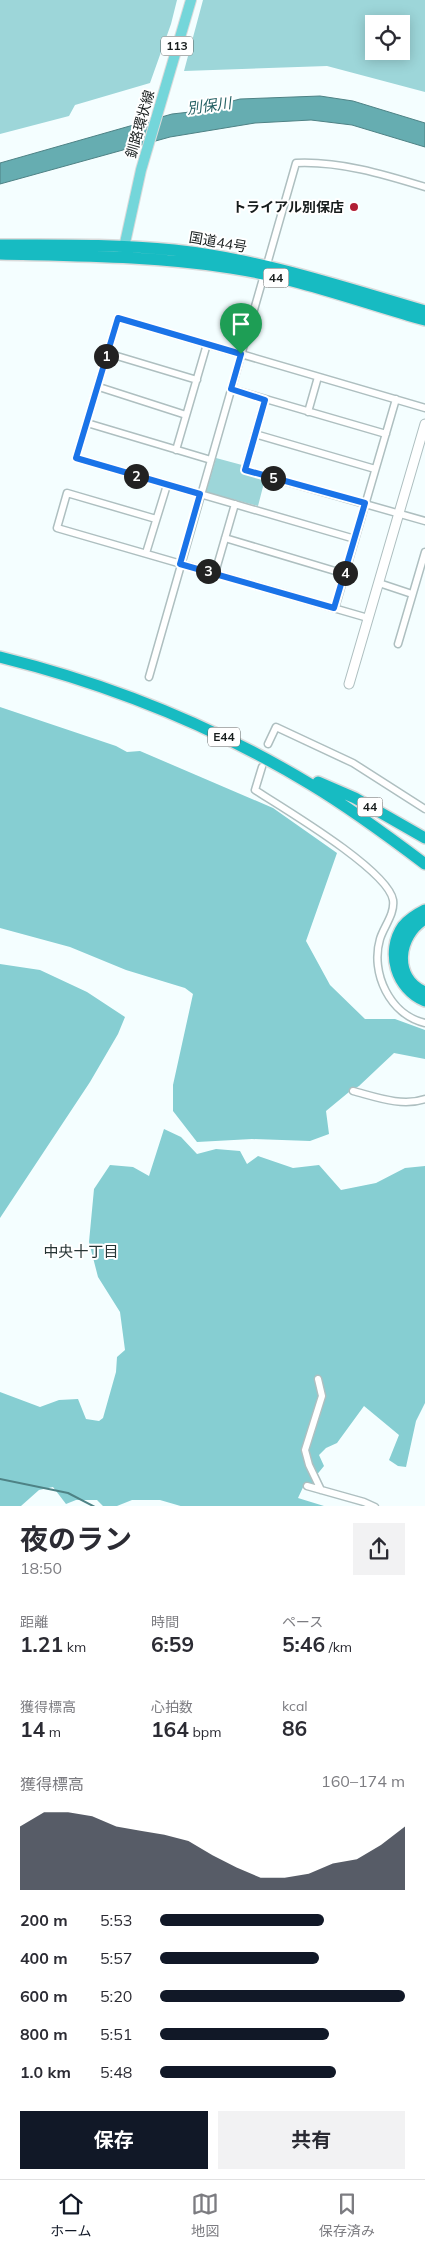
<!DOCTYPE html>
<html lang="ja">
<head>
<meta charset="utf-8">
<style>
	body { margin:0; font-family:Mulish,"Noto Sans JP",sans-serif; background:#f2f2f3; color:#2b2b33; height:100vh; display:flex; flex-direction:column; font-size:19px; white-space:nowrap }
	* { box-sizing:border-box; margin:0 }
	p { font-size:16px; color:#7c7c81 }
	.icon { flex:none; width:28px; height:28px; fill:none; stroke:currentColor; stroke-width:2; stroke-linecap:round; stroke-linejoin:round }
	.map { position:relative; height:1506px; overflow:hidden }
	.panel { display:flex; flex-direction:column; background:#fff; flex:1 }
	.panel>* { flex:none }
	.controls { position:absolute; left:365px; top:15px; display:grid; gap:10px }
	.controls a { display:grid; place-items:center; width:45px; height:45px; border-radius:0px; background:#fff; box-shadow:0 2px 12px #0003; font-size:25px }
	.pin { position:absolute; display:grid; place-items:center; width:42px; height:42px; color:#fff; margin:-51px -21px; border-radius:50% 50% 50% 0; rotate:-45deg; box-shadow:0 0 5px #0007 }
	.pin .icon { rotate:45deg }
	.km { position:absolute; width:25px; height:25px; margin:-12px; border-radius:50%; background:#222; color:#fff; font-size:14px; line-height:25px; text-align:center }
	.round { display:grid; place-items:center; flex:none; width:52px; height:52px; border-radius:0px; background:#f2f2f3 }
	.headline { display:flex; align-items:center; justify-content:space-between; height:85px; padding:0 20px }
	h1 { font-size:28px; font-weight:700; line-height:38px }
	.metrics { display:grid; grid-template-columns:repeat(3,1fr); gap:8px; height:85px; padding:5px 20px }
	.metrics div { display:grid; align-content:center }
	.metrics b { font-size:21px; font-weight:700 }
	.metrics small { font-size:14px; font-weight:400 }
	.metrics p { font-size:14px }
	.chart { height:140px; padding:10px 20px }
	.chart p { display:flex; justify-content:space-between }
	.chart svg { width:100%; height:90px; margin-top:5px; fill:#111827; opacity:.7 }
	.button { display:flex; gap:10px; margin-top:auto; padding:10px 20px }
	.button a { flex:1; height:58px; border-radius:0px; background:#111827; color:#fff; font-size:20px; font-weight:700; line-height:58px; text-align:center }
	.button a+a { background:#f2f2f3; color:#2b2b33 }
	ul { padding:0 20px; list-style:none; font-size:16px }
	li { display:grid; grid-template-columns:80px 60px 1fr; align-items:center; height:38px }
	li i { height:12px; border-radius:6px; background:#111827 }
	.menu { display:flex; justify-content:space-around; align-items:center; height:70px; border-top:1px solid #e1e1e2; background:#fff; font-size:14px; color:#7c7c81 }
	.menu a { display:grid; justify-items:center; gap:2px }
	.menu .current { color:#111827 }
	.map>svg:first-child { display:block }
	.green { fill:#9dd6d9; fill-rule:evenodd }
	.forest { fill:#86ced2 }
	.water { fill:#66adb1; stroke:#4e8285 }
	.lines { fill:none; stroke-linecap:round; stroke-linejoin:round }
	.stream { stroke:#4e8285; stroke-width:2 }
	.street-casing { stroke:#aebfc0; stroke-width:9 }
	.secondary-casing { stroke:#aebfc0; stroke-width:11 }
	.primary-casing { stroke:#dadbdb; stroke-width:12 }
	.highway-casing { stroke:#dadbdb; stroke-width:14 }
	.street { stroke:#fff; stroke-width:6 }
	.secondary { stroke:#fff; stroke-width:9 }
	.primary { stroke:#74d6da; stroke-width:10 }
	.highway { stroke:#17bbc2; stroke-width:11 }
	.route-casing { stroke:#fff; stroke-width:10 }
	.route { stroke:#1a73e8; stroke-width:6 }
	.poi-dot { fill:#b11e34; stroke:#fff; stroke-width:2 }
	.labels { text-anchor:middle; stroke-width:4; stroke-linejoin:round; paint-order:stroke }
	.shield { fill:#fff; stroke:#5d6161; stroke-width:1 }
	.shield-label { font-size:12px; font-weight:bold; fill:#171d1d }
	.street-label { font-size:14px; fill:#171d1d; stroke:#fff }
	.poi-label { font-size:14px; font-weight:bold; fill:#171d1d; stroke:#fff; text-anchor:end }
	.water-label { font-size:15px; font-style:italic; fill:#256164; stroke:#fff }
	.neighbourhood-label { font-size:15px; fill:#273535; stroke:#fff }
</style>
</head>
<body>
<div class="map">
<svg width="425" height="1507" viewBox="0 0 425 1507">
	<rect width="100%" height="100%" fill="#f4feff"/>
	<path class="green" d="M0,0H177L171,24L150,83L75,105L69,116L0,134Z
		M203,0H425V92L327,66L184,71ZM374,24H401V51H374Z
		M216,458L242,465L241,472L265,479L258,506L206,492Z"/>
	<path class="forest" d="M0,707L116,746L127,752L140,751L273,808L337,853L306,941L330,985L365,1019H395L425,1030V1059L394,1053L359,1086L349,1092L326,1111L329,1134L310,1141L252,1139L197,1142L173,1111V1085L193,994L185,988L126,970L70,947L0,928Z
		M0,964L40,970L87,992L125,1017L118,1034L90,1082L0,1218Z
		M164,1129L181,1137L197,1154L216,1149L240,1151L247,1164L258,1156L293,1168L319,1165L341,1190L376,1183L405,1168L425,1166V1403L416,1421L406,1467L398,1466L389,1460L399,1435L364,1406L337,1443L326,1448L319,1455L324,1466L315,1477V1486L305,1483L298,1498L324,1506L184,1507L160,1500H132L117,1506L104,1507L97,1500H76L66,1504L53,1487L39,1490L21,1506H0V1392L40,1407L59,1400L78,1399L86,1419L99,1421L103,1418L116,1372L117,1357L125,1350L120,1312L98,1277L89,1242L94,1189L110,1165L133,1167L149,1176Z"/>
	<path class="water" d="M320,96L353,101L425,123V147L352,125L311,120L255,123L170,137L0,184V163L172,114L190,112L240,99Z"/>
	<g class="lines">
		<path class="stream" d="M0,1479L68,1493L95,1507"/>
		<g class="street-casing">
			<path id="street" d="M107,353L197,380
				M99,387L186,415
				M231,389L386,434
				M265,400L245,470L425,521
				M308,412L318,377
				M87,423L211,460
				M255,434L375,469
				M176,450L207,344
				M156,519L67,493L57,528L368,618
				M225,538L345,574
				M355,539L76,458L118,318L425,408
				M146,553L167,485
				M215,573L235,504
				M379,583L412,594
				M335,608L396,399
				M398,644L425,552
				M149,677L296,163C339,161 383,174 425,187
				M268,744L276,727L353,763L425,809
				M262,767L255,790C283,808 388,870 393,900C395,914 384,926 380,939C370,973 390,1015 425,1023
				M353,1091C376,1097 402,1107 425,1099
				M318,1379L322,1396L305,1450L309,1465L321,1490
				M307,1486L364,1502L375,1507"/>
		</g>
		<g class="secondary-casing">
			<path id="secondary" d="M349,684L425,424"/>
		</g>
		<g class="primary-casing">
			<path id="primary" d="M123,252L141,170L191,0"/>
		</g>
		<g class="highway-casing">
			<path id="highway" d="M0,245C58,245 117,244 174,250C260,259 343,287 425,311
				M0,254C78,256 154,256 231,268C296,278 361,302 425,320
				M0,657C109,684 214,726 310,784C350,808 388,836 425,864
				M318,782L355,798L425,838
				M425,910C417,914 409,919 403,926C385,952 396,989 425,1001
				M425,919C398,935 392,978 425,992"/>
		</g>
		<use href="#street" class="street"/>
		<use href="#secondary" class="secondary"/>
		<use href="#primary" class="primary"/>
		<use href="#highway" class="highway"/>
	</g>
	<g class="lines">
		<g class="route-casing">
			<path id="route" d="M118,318L241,354L231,389L265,400L245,470L365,503L334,608L180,564L200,494L76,458Z"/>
		</g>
		<use href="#route" class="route"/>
	</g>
	<circle class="poi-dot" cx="354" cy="207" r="5"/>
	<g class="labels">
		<g class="shield">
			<rect x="161" y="36.5" width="32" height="19" rx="4"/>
			<rect x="263.5" y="268.5" width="25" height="19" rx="4"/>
			<rect x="208" y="727.5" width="32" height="19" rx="4"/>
			<rect x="357.5" y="797.5" width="25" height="19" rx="4"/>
		</g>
		<g class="shield-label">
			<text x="177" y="50">113</text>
			<text x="276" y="282">44</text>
			<text x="224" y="741">E44</text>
			<text x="370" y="811">44</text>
		</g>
		<g class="street-label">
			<text transform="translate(140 124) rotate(-74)" y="5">釧路環状線</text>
			<text transform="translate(218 242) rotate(10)" y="5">国道44号</text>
		</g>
		<g class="poi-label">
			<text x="344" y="212">トライアル別保店</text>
		</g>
		<g class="water-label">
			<text transform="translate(209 106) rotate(-8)" y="5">別保川</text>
		</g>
		<g class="neighbourhood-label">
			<text x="81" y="1257">中央十丁目</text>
		</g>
	</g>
</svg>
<div class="controls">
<a><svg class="icon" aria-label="locate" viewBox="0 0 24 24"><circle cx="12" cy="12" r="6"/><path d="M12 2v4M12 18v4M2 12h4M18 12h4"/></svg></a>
</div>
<div class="pin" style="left:241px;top:354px;background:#1e9e55"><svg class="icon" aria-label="arrive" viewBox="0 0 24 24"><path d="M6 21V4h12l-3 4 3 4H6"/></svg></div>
<b class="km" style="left:106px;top:356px">1</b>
<b class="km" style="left:136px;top:476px">2</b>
<b class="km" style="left:208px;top:571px">3</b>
<b class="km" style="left:345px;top:573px">4</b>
<b class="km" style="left:273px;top:478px">5</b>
</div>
<section class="panel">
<div class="headline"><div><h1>夜のラン</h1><p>18:50</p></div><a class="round"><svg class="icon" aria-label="share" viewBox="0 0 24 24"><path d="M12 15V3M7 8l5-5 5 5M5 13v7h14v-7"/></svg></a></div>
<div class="metrics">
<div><p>距離</p><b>1.21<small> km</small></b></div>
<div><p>時間</p><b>6:59</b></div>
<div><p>ペース</p><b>5:46<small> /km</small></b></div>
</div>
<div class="metrics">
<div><p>獲得標高</p><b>14<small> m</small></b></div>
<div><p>心拍数</p><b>164<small> bpm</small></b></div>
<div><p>kcal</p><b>86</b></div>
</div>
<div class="chart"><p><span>獲得標高</span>160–174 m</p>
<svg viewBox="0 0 160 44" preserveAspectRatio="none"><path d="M0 44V13L10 6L20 6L30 8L40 13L50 15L60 17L70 20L80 27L90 33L100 38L110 38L120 36L130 31L140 29L150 22L160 13V44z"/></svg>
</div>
<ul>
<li><b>200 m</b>5:53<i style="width:67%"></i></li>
<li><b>400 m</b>5:57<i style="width:65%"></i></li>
<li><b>600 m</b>5:20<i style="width:100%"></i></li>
<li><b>800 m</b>5:51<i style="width:69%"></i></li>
<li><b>1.0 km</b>5:48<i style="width:72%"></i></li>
</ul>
<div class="button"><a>保存</a><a>共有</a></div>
</section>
<nav class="menu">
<a class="current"><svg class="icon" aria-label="home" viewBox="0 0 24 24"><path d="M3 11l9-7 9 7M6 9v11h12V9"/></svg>ホーム</a>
<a><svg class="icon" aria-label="map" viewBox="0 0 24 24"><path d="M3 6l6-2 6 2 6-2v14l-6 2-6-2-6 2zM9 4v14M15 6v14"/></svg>地図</a>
<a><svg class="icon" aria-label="saved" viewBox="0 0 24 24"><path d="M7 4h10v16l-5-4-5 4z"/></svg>保存済み</a>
</nav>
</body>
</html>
